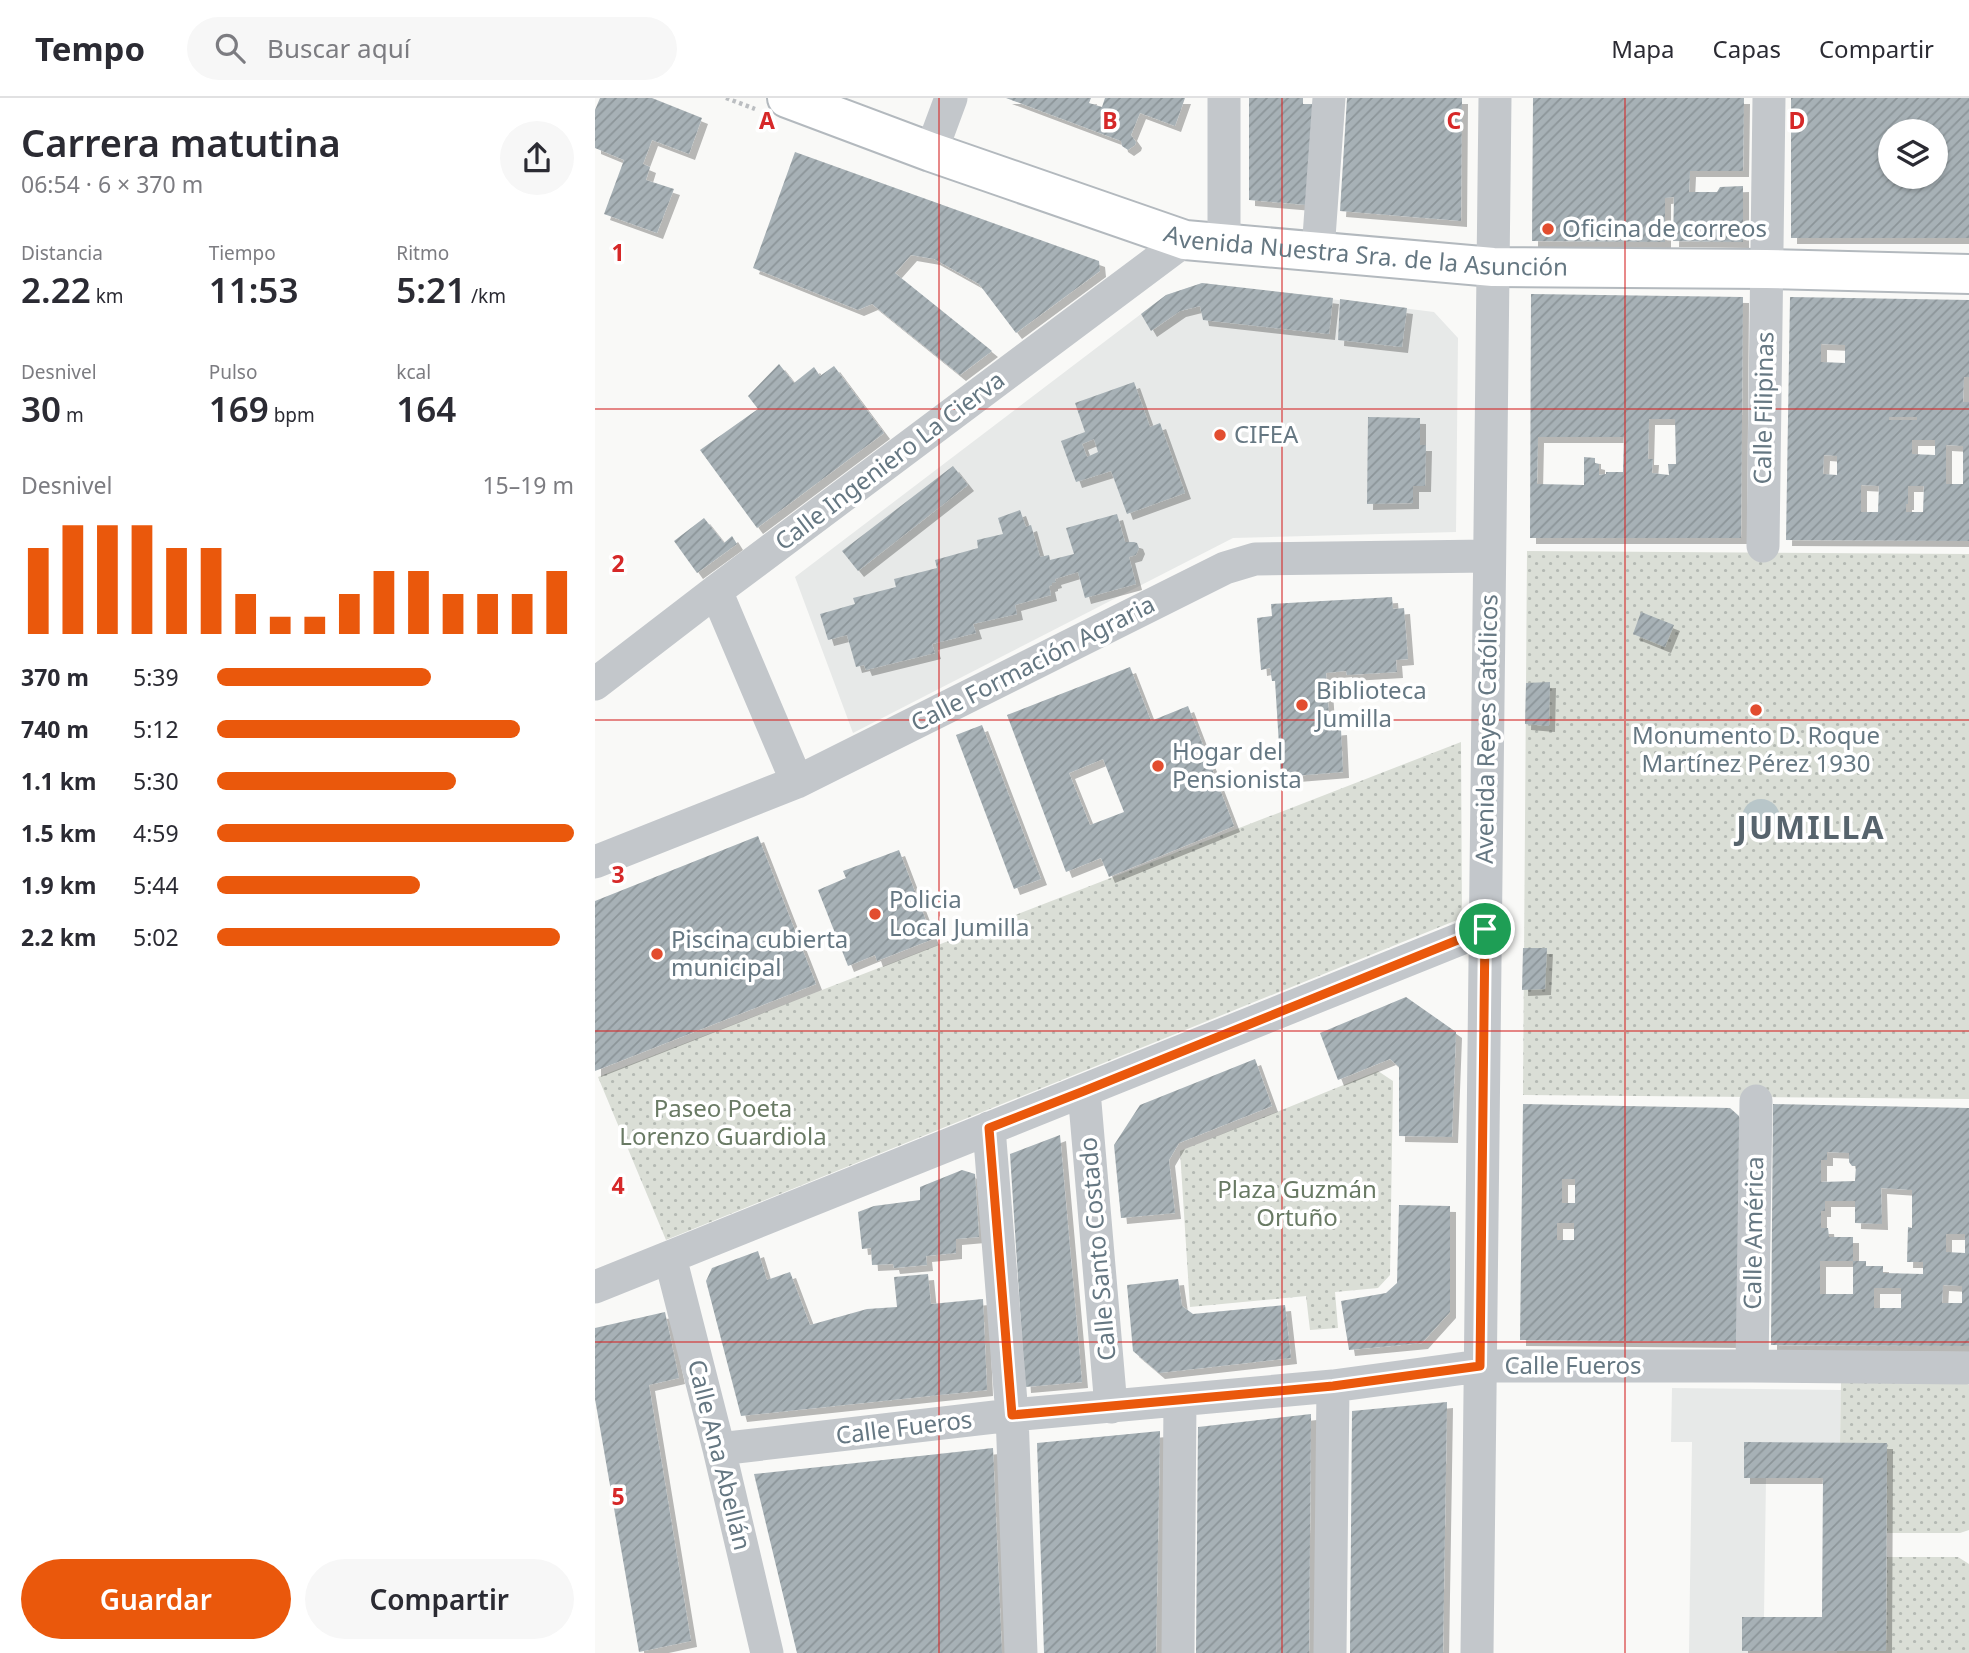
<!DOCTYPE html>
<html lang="es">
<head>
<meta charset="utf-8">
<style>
	body { margin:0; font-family:"Noto Sans",sans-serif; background:#f7f7f7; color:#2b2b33; height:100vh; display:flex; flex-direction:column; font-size:26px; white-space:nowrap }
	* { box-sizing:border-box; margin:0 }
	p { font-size:23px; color:#7c7c81 }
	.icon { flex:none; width:38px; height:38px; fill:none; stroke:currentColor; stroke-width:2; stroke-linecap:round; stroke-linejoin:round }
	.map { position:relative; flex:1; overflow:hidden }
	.details { display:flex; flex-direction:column; background:#fff; width:595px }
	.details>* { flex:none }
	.fabs { position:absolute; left:1283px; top:21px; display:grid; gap:14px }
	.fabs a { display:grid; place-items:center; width:70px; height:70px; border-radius:50%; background:#fff; box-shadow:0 2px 5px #0004; font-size:35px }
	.pin { position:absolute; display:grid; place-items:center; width:60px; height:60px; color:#fff; margin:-30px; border:4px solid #fff; border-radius:50%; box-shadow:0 2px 7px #0007 }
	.round { display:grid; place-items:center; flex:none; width:74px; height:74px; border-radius:37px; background:#f7f7f7 }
	.headline { display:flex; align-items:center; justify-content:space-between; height:119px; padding:0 21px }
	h1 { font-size:38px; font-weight:600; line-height:52px }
	.figures { display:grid; grid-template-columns:repeat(3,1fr); gap:10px; height:119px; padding:7px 21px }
	.figures div { display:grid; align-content:center }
	.figures b { font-size:35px; font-weight:600 }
	.figures small { font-size:19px; font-weight:400 }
	.figures p { font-size:19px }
	.chart { height:196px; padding:14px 21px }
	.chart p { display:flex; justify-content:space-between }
	.chart svg { width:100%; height:126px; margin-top:7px; stroke:#ea580c; stroke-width:6 }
	.action { display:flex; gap:14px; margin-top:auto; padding:14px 21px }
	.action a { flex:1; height:80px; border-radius:42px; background:#ea580c; color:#fff; font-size:28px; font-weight:600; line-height:80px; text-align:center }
	.action a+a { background:#f7f7f7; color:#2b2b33 }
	ul { padding:0 21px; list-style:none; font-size:23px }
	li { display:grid; grid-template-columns:112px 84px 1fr; align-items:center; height:52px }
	li i { height:18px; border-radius:9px; background:#ea580c }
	header { display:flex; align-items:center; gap:42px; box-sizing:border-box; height:98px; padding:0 35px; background:#fff; border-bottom:2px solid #e1e1e2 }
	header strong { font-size:33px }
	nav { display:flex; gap:38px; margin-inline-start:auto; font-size:24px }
	.search { width:490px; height:63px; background:#f7f7f7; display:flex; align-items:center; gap:18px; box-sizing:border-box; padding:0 24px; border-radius:38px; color:#7c7c81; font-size:26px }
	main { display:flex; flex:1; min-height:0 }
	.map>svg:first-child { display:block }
	.built { fill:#e7e9e8 }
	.park { fill:url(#park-dots) }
	.water { fill:#b8c6c9 }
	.building { fill:url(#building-hatch); fill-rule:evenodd; filter:url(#shadow) }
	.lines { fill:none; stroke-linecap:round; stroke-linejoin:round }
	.secondary-casing { stroke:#b3b9be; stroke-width:42 }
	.path { stroke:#bbbec1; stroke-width:4.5; stroke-dasharray:3.5 3.5; stroke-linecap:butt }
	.street { stroke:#c3c7cb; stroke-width:33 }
	.secondary { stroke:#fff; stroke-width:38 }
	.route-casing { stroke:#fff; stroke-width:14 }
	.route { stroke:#ea580c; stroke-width:9 }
	.grid { fill:none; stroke:#d62828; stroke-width:2; stroke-opacity:0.55 }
	.poi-dot { fill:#e24d2f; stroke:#fff; stroke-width:2.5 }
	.labels { text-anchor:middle; stroke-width:7; stroke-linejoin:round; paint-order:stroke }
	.poi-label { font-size:24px; fill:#657782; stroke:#fff; text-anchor:start }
	.street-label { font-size:24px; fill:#657782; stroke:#fff }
	.park-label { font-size:24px; fill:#697a64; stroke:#fff }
	.district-label { font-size:32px; font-weight:bold; letter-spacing:2px; fill:#57646d; stroke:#fff }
	.grid-label { font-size:23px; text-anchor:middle; font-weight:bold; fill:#d62828; stroke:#fff; stroke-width:7; stroke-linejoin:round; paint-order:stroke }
</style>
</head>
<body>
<header>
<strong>Tempo</strong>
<div class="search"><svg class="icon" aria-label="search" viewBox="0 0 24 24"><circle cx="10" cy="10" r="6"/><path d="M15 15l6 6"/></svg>Buscar aquí</div>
<nav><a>Mapa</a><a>Capas</a><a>Compartir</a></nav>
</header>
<main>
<section class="details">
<div class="headline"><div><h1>Carrera matutina</h1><p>06:54 · 6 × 370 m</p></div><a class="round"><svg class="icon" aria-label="share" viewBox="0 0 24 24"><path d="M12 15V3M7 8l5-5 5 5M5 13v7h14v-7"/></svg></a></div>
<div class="figures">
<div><p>Distancia</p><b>2.22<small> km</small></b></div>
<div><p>Tiempo</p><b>11:53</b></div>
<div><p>Ritmo</p><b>5:21<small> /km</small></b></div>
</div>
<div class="figures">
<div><p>Desnivel</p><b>30<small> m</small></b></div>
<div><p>Pulso</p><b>169<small> bpm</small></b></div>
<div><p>kcal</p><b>164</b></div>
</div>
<div class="chart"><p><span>Desnivel</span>15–19 m</p>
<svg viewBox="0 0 160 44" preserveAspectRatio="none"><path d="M5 44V14M15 44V6M25 44V6M35 44V6M45 44V14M55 44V14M65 44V30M75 44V38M85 44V38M95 44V30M105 44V22M115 44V22M125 44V30M135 44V30M145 44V30M155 44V22"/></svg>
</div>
<ul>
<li><b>370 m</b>5:39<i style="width:60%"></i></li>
<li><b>740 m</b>5:12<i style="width:85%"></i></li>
<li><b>1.1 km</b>5:30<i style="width:67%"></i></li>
<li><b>1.5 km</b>4:59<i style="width:100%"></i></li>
<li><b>1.9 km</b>5:44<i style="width:57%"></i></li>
<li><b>2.2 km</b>5:02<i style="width:96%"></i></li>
</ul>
<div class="action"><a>Guardar</a><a>Compartir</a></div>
</section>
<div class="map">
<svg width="1374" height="1555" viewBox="0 0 1374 1555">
	<defs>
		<pattern id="park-dots" width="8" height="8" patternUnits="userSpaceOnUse" patternTransform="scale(1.75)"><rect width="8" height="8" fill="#daded6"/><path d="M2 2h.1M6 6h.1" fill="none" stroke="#b4b9b3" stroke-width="1.8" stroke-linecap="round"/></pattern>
		<pattern id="building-hatch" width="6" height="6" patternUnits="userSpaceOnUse" patternTransform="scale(1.75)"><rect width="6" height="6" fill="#a7b1b6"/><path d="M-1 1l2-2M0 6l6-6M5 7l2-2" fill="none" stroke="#8c9599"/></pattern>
		<filter id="shadow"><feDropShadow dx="6" dy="6" stdDeviation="0" flood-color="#0004"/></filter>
	</defs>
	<rect width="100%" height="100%" fill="#f9f9f7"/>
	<path class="built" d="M607,185L839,214L863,240L861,434L638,440L258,635L200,479L571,197Z
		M1077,1290L1246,1292L1245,1345L1171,1380L1169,1519H1147V1552L1242,1553V1555H1094L1097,1344H1076Z"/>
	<path class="park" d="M932,453L1374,456V1001L928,997Z
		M866,644L867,820L71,1142L3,979Z
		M783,973L798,983L795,1177L783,1190L740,1194L743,1230L715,1232L711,1198L595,1209L585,1053Z
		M1246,1283L1368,1284L1374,1287V1432L1365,1435H1292V1345H1245Z
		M1292,1459H1363L1374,1466V1555H1242V1553H1291Z"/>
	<path class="water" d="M1147 720a19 19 0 1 1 38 0a19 19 0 1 1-38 0Z"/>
	<path class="building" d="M5,0H57L107,20L94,56L57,42L48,66L55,69L51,82L79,91L62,135L9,116L29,62L0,50V12Z
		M411,0H496L494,5L507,9L510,0H590L580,28L545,15L536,37L541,44L540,47L533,52L527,48L526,43Z
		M654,0H708V6H720L712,107L654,102Z
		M752,0H867L866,123L745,113Z
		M938,0H1149L1148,73H1095L1094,94H1122L1125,89L1148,88V144L1078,143L1079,99L1070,100V144L937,143Z
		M1196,0H1374V140H1196ZM1295,33H1340V79H1295Z
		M200,54L504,163L505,173L421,235L384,186L339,161L316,157L300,175L397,253L365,277L277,206L263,212L158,170Z
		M607,185L738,200L734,236L608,222L605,208L585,213L556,233L546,216L571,197Z
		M936,196L1148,199L1146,440H935ZM1054,321H1080L1081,366H1073L1074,377L1057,375L1058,361H1053ZM943,339H1029L1028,374H1011V376L1004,377V366L1000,365V360L989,359V387L942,386Z
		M1195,199L1374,202V279H1369L1368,304H1374V443L1191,442ZM1226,246L1250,247V265L1226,264ZM1294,319H1322V322H1294ZM1317,342H1340V357L1317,356ZM1351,347L1368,348V386H1351ZM1229,357L1242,358V377L1228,376ZM1266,387L1284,388L1283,414H1266ZM1313,388H1329L1328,414H1311V406H1313Z
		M745,201L812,210L807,249L743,242Z
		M184,266L199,285L219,269L225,278L239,268L289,335L162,430L105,352L163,311L153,298Z
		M539,284L555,329L565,325L590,395L532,416L516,373L481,384L466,343L490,334L480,305ZM499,341L503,354L492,359L487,346Z
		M773,319L825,320V347H831L830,388H818V405L772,406Z
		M358,368L373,387L263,473L247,453Z
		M425,412L431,429L436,427L445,459L454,457L455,462L479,456L471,430L522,416L530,444H539L542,445L544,450L541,457L534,459L541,486L490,500L483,474L460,481L461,484L457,485V487L454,488L456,497L420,507L422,516L378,526L381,535L337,546L340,555L271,572L269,567L261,569L252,537L233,542L225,516L260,506L258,500L301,489L299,481L342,470L340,462L383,450L382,442L408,436L403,420Z
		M109,420L129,445L137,438L142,446L102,475L79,443Z
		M797,499L798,511L809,510L813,561L801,562L802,574L752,577L751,573L731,575L735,632L746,631L748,674L686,679L680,583H677L675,570L666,572L662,520L677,518L676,506Z
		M1046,514L1079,527L1070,549L1038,536Z
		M535,569L556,623L593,608L639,728L514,779L506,760L471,774L412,617ZM508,661L529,714L495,727L474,675Z
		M955,584L954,628L930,626L931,585Z
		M387,627L446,781L419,791L361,637Z
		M163,738L221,886L0,973V803Z
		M304,752L338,841L282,863L280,857L253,868L223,792L251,780L248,773Z
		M928,850H952L950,891L927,892Z
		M811,899L861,934L857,1039L804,1038V969L795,961L743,982L725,935Z
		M660,961L677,1008L584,1045L574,1062L580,1115L526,1120L519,1047L545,1007Z
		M928,1006L1135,1010L1144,1018L1143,1244L925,1242ZM967,1081H980V1105H967ZM962,1125H979V1142H962Z
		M1178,1006L1374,1010V1248L1176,1247ZM1232,1054L1254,1055V1064L1257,1068H1261L1260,1083L1226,1084V1062H1232ZM1286,1090L1317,1092V1130L1313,1129L1312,1164H1328V1176L1288,1175V1168H1271V1163H1258V1139H1234L1233,1130H1226V1113H1230V1103H1260V1125L1287,1126ZM1351,1136H1370V1155L1351,1154ZM1225,1163H1258V1196H1225ZM1348,1187L1367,1188V1205H1347ZM1279,1190H1306V1210H1279Z
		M465,1037L487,1284L430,1289L415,1056Z
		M367,1072L380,1076L384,1139L361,1141V1155L331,1158L332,1167L299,1170L298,1166L277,1167L276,1150L267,1151L263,1114L279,1108L325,1102V1089Z
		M804,1107L855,1108V1214L827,1245L754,1252L746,1203L791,1195L802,1185Z
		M163,1153L172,1182L195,1174L215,1227L272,1211L302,1209L299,1179L333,1176L336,1206L388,1201L392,1292L146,1318L111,1183L117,1170Z
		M583,1181L587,1208L598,1216L690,1207L696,1260L564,1275L538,1253L532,1187Z
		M70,1214L84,1280L54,1287L96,1543L44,1554L0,1301V1230Z
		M852,1304L848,1555H755L757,1313Z
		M716,1316L714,1555H601L603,1329Z
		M565,1333L561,1555H449L442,1345Z
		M1149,1344L1292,1345L1291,1553H1147V1519H1227L1228,1380H1149Z
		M398,1350L407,1555H202L159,1376Z"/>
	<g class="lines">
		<g class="secondary-casing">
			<g id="secondary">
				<path id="s1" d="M192,0L336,54L590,142L898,169L1171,171L1374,176"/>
			</g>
		</g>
		<path class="path" d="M131,0L160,11"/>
		<path class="street" d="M336,54L356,0
			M629,146V0
			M723,153L734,0
			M1168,448L1174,0
			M121,493L202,684
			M0,586L121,493L590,142
			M0,764L202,684L630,470L660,461L894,458
			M489,993L516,1309
			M394,1030L417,1317L426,1555
			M75,1159L124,1351L172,1555
			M0,1189L890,831
			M1157,1268L1161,1003
			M124,1351L417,1317L738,1288L885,1268H1157L1374,1270
			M583,1555L585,1302
			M735,1555L738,1288
			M882,1555L900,0"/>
		<use href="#secondary" class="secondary"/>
	</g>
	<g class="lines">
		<g class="route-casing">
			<path id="route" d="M890,831L885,1268L738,1288L417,1317L394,1030L489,993Z"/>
		</g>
		<use href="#route" class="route"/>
	</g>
	<path class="grid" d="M344,0V1555M687,0V1555M1030,0V1555M0,311H1374M0,622H1374M0,933H1374M0,1244H1374"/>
	<g class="poi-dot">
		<circle cx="953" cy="131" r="7"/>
		<circle cx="625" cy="337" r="7"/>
		<circle cx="707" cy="607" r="7"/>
		<circle cx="1161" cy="612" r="7"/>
		<circle cx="563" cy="668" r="7"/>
		<circle cx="280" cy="816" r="7"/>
		<circle cx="62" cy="856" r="7"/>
	</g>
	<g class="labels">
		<g class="poi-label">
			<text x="967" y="139">Oficina de correos</text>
			<text x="639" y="345">CIFEA</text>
			<text x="721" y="601">Biblioteca<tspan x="721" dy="28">Jumilla</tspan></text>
			<text x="1161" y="646" text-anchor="middle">Monumento D. Roque<tspan x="1161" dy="28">Martínez Pérez 1930</tspan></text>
			<text x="577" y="662">Hogar del<tspan x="577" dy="28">Pensionista</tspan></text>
			<text x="294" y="810">Policia<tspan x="294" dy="28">Local Jumilla</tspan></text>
			<text x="76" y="850">Piscina cubierta<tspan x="76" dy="28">municipal</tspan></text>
		</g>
		<g class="street-label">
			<text dy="8" stroke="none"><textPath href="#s1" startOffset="604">Avenida Nuestra Sra. de la Asunción</textPath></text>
			<text transform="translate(1169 310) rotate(-89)" y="8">Calle Filipinas</text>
			<text transform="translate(295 363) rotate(-37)" y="8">Calle Ingeniero La Cierva</text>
			<text transform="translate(438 566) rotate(-27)" y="8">Calle Formación Agraria</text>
			<text transform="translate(892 631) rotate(-89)" y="8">Avenida Reyes Católicos</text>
			<text transform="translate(1159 1135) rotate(-89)" y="8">Calle América</text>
			<text transform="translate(503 1151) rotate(-95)" y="8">Calle Santo Costado</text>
			<text x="978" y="1276">Calle Fueros</text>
			<text transform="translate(309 1330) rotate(-7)" y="8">Calle Fueros</text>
			<text transform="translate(124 1357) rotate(76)" y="8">Calle Ana Abellán</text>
		</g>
		<g class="park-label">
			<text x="128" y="1019">Paseo Poeta<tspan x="128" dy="28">Lorenzo Guardiola</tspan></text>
			<text x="702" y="1100">Plaza Guzmán<tspan x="702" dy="28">Ortuño</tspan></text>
		</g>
		<g class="district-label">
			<text x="1216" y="741">JUMILLA</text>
		</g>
	</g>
	<g class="grid-label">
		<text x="172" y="31">A</text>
		<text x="515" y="31">B</text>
		<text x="859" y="31">C</text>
		<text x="1202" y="31">D</text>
		<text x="23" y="163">1</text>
		<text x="23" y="474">2</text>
		<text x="23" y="785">3</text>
		<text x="23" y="1096">4</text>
		<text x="23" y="1407">5</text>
	</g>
</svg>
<div class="fabs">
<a><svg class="icon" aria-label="layers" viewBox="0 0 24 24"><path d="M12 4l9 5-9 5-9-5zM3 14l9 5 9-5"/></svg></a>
</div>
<div class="pin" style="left:890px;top:831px;background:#1e9e55"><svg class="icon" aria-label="arrive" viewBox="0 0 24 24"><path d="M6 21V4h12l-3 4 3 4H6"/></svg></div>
</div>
</main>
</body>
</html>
